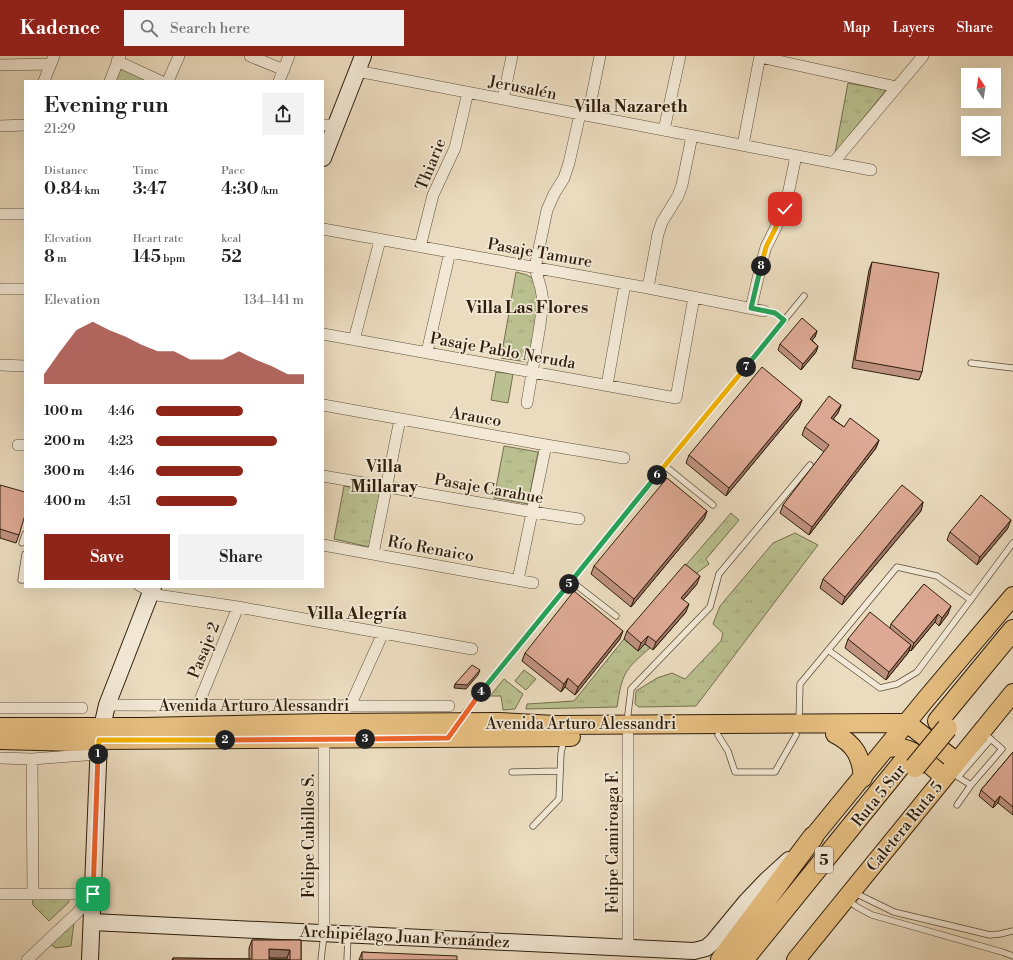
<!DOCTYPE html>
<html lang="en">
<head>
<meta charset="utf-8">
<style>
	body { margin:0; font-family:"Libre Bodoni",serif; background:#f2f2f2; color:#222; height:100vh; display:flex; flex-direction:column; font-size:15px; white-space:nowrap }
	* { box-sizing:border-box; margin:0 }
	p { font-size:13px; color:#767676 }
	.icon { flex:none; width:22px; height:22px; fill:none; stroke:currentColor; stroke-width:2; stroke-linecap:round; stroke-linejoin:round }
	.map { position:relative; flex:1; overflow:hidden }
	.panel { position:absolute; left:24px; top:24px; width:300px; height:508px; display:flex; flex-direction:column; background:#fff; border-radius:0px; box-shadow:0 4px 16px #0002 }
	.panel>* { flex:none }
	.needle { width:26px; rotate:348deg }
	.tools { position:absolute; left:961px; top:12px; display:grid; gap:8px }
	.tools a { display:grid; place-items:center; width:40px; height:40px; border-radius:0px; background:#fff; box-shadow:0 4px 16px #0002; font-size:20px }
	.pin { position:absolute; display:grid; place-items:center; width:34px; height:34px; color:#fff; margin:-17px; border-radius:8px; box-shadow:0 2px 6px #0006 }
	.km { position:absolute; width:20px; height:20px; margin:-10px; border-radius:50%; background:#222; color:#fff; font-size:11px; line-height:20px; text-align:center }
	.round { display:grid; place-items:center; flex:none; width:42px; height:42px; border-radius:0px; background:#f2f2f2 }
	.overview { display:flex; align-items:center; justify-content:space-between; height:68px; padding:0 20px }
	h1 { font-size:22px; font-weight:600; line-height:30px }
	.figures { display:grid; grid-template-columns:repeat(3,1fr); gap:6px; height:68px; padding:4px 20px }
	.figures div { display:grid; align-content:center }
	.figures b { font-size:17px; font-weight:600 }
	.figures small { font-size:11px; font-weight:400 }
	.figures p { font-size:11px }
	.chart { height:112px; padding:8px 20px }
	.chart p { display:flex; justify-content:space-between }
	.chart svg { width:100%; height:72px; margin-top:4px; fill:#8f2418; opacity:.7 }
	.primary-button { display:flex; gap:8px; margin-top:auto; padding:8px 20px }
	.primary-button a { flex:1; height:46px; border-radius:0px; background:#8f2418; color:#fff; font-size:16px; font-weight:600; line-height:46px; text-align:center }
	.primary-button a+a { background:#f2f2f2; color:#222 }
	ul { padding:0 20px; list-style:none; font-size:13px }
	li { display:grid; grid-template-columns:64px 48px 1fr; align-items:center; height:30px }
	li i { height:10px; border-radius:5px; background:#8f2418 }
	header { display:flex; align-items:center; gap:24px; box-sizing:border-box; height:56px; padding:0 20px; background:#8f2418; color:#fff }
	header strong { font-size:19px }
	nav { display:flex; gap:22px; margin-inline-start:auto; font-size:14px }
	.search { width:280px; height:36px; background:#f2f2f2; display:flex; align-items:center; gap:10px; box-sizing:border-box; padding:0 14px; border-radius:0px; color:#767676; font-size:15px }
	.map>svg:first-child { display:block }
	.grass { fill:url(#grass-tufts); stroke:#746f4e }
	.pitch { fill:#bac090; stroke:#746f4e }
	.lines { fill:none; stroke-linecap:round; stroke-linejoin:round }
	.lane-casing { stroke:#5d4e38; stroke-width:7 }
	.street-casing { stroke:#5d4e38; stroke-width:12 }
	.secondary-casing { stroke:#2e1e0b; stroke-width:18 }
	.primary-casing { stroke:#2e1e0b; stroke-width:20 }
	.highway-casing { stroke:#2e1e0b; stroke-width:22 }
	.lane { stroke:#f2e8d5; stroke-width:5.5 }
	.street { stroke:#f2e8d5; stroke-width:11 }
	.secondary { stroke:#f2e8d5; stroke-width:16 }
	.primary { stroke:#e6be80; stroke-width:18 }
	.highway { stroke:#e6be80; stroke-width:20 }
	.highway-bridge-casing { stroke:#2e1e0b; stroke-width:22; stroke-linecap:butt }
	.highway-bridge { stroke:#e6be80; stroke-width:20 }
	.wall { fill:#be917f; stroke:#2e1e0b; fill-rule:evenodd }
	.shaded-wall { fill:#9b7668; stroke:#2e1e0b }
	.building { fill:#dda994; stroke:#2e1e0b; fill-rule:evenodd }
	.split-1-casing { stroke:#fff; stroke-width:8 }
	.split-2-casing { stroke:#fff; stroke-width:8 }
	.split-3-casing { stroke:#fff; stroke-width:8 }
	.split-4-casing { stroke:#fff; stroke-width:8 }
	.split-5-casing { stroke:#fff; stroke-width:8 }
	.split-6-casing { stroke:#fff; stroke-width:8 }
	.split-7-casing { stroke:#fff; stroke-width:8 }
	.split-8-casing { stroke:#fff; stroke-width:8 }
	.split-9-casing { stroke:#fff; stroke-width:8 }
	.split-1 { stroke:#f0652b; stroke-width:5 }
	.split-2 { stroke:#f5b400; stroke-width:5 }
	.split-3 { stroke:#f0652b; stroke-width:5 }
	.split-4 { stroke:#f0652b; stroke-width:5 }
	.split-5 { stroke:#22a559; stroke-width:5 }
	.split-6 { stroke:#22a559; stroke-width:5 }
	.split-7 { stroke:#f5b400; stroke-width:5 }
	.split-8 { stroke:#22a559; stroke-width:5 }
	.split-9 { stroke:#f5b400; stroke-width:5 }
	.labels { text-anchor:middle; stroke-width:3.5; stroke-linejoin:round; paint-order:stroke }
	.shield { fill:#f2e8d5; stroke:#695b48; stroke-width:1 }
	.shield-label { font-size:15px; font-weight:bold; fill:#2e1e0b }
	.street-label { font-size:16px; fill:#2e1e0b; stroke:#f2e8d5 }
	.neighbourhood-label { font-size:17px; font-weight:bold; fill:#2e1e0b; stroke:#f2e8d5 }
</style>
</head>
<body>
<header>
<strong>Kadence</strong>
<div class="search"><svg class="icon" aria-label="search" viewBox="0 0 24 24"><circle cx="10" cy="10" r="6"/><path d="M15 15l6 6"/></svg>Search here</div>
<nav><a>Map</a><a>Layers</a><a>Share</a></nav>
</header>
<div class="map">
<svg width="1013" height="904" viewBox="0 0 1013 904">
	<defs>
		<pattern id="grass-tufts" width="24" height="20" patternUnits="userSpaceOnUse"><rect width="24" height="20" fill="#bac090"/><path d="M3 7l-1-3M5 7V3M7 7l1-3M15 17l-1-3M17 17v-4M19 17l1-3" fill="none" stroke="#a0a57b"/></pattern>
	</defs>
	<rect width="100%" height="100%" fill="#ebdcbf"/>
	<filter id="stains"><feTurbulence type="fractalNoise" baseFrequency=".005" numOctaves="4"/><feColorMatrix values="0 0 0 0 .2 0 0 0 0 .09 0 0 0 0 .02 0 0 0 .5 -.17"/></filter>
	<radialGradient id="worn" r=".72"><stop offset=".6" stop-color="#630" stop-opacity="0"/><stop offset="1" stop-color="#630" stop-opacity=".3"/></radialGradient>
	<path class="grass" d="M121,12L151,25H115Z
		M848,27L886,34L835,97Z
		M516,216L527,219L537,225L541,240L534,307L501,302Z
		M504,390L538,396L528,448L494,442Z
		M344,430L380,436L369,491L334,483Z
		M731,457L739,464L706,503L709,508L694,519L686,509Z
		M795,477L818,489L696,650L639,651L635,648L636,635L657,622L672,617L685,623L721,585L723,577L713,568L720,550L773,487Z
		M624,583L638,595L645,588L650,592C624,614 622,618 617,651L526,653L527,648L574,645Z
		M524,614L536,623L526,634L515,625Z
		M504,623L523,638L515,653L503,654L501,640H490Z
		M32,840L69,841V846L49,865L33,849Z
		M74,866L71,890L56,892L48,887Z"/>
	<path class="pitch" d="M496,316L513,318L508,347L491,344Z"/>
	<g class="lines">
		<g class="lane-casing">
			<path id="lane" d="M764,255L775,257L785,264
				M971,307L1013,312
				M665,410L713,449
				M22,487L25,478
				M25,498L21,524H25
				M571,525L616,560
				M137,531L148,537
				M828,594L880,632L897,628L917,616L1013,487
				M461,662L571,525L804,240
				M799,665L800,628L897,511L937,520L971,544
				M627,666L631,633L710,551L719,518L810,409
				M718,679L728,695L735,716H775L796,679
				M952,715L958,721L971,729L1002,693L984,677
				M512,716L560,715
				M958,721L991,683
				M957,749L971,729
				M533,770L559,743L561,697L564,683
				M853,836L894,856L990,879L1000,878L1013,875
				M848,844L857,851L872,859L1002,896L1013,900
				M321,904L324,878
				M347,904L348,880"/>
		</g>
		<g class="street-casing">
			<path id="street" d="M250,0L284,14
				M760,1L897,31
				M117,5L160,25
				M0,9L50,8
				M357,15L871,114
				M44,25L54,0
				M110,25L120,0
				M168,25L179,0
				M279,25L289,0
				M503,43L512,0
				M588,59L600,0
				M323,69H336
				M0,70L25,69
				M664,74L680,0
				M743,89L760,0
				M833,107L923,0
				M0,158H25
				M323,173L648,232L764,255
				M420,191L433,139L455,92L468,36
				M648,232L658,178L662,166L678,140L682,129L692,80
				M0,233H25
				M751,252L762,205L766,191L785,153L796,100
				M323,278L676,342L694,241
				M354,284L380,184
				M427,296L450,196
				M0,309L25,310
				M607,329L625,228
				M527,347L540,269L543,245L541,233L535,212L547,154L554,138L564,122L569,107L580,58
				M323,349L546,389L624,402
				M18,389H25
				M323,420L533,456L579,463
				M323,489L533,527
				M373,498L400,363
				M518,524L546,389
				M150,538L238,551L472,593
				M107,649L449,650
				M198,649L238,551
				M350,650L383,577
				M0,652H82
				M324,683V876
				M0,702L32,703L98,698
				M32,703L33,838
				M0,838H93
				M628,891V680
				M27,904L78,856L93,838"/>
		</g>
		<g class="secondary-casing">
			<path id="secondary" d="M323,102L363,0
				M92,866L694,895L706,892L713,886L746,846L766,825L789,804
				M90,904L99,684L107,649L153,531"/>
		</g>
		<g class="primary-casing">
			<path id="primary" d="M0,671H143L325,667L499,666L556,669L891,667H907L957,706
				M835,678C855,688 861,700 863,722
				M0,684L76,686L99,684L571,681
				M886,693C909,685 927,707 944,721
				M813,781L926,643L1013,540
				M796,904L1013,637"/>
		</g>
		<g class="highway-casing">
			<path id="highway" d="M938,665L1013,574
				M721,904L813,781
				M743,904L905,704"/>
		</g>
		<use href="#lane" class="lane"/>
		<use href="#street" class="street"/>
		<use href="#secondary" class="secondary"/>
		<use href="#primary" class="primary"/>
		<use href="#highway" class="highway"/>
		<g class="highway-bridge-casing">
			<path id="highway-bridge" d="M915,711L947,672"/>
		</g>
		<use href="#highway-bridge" class="highway-bridge"/>
	</g>
	<path class="wall" d="M872,206L922,316L919,324L852,312L869,214Z
		M817,275L815,281L812,284L818,290L816,296L801,314L778,294L780,288Z
		M802,344L799,352L726,440L686,407L689,399Z
		M841,349L838,357L833,363L844,371L879,384L876,392L809,479L780,457L783,449L824,396L802,379L805,371Z
		M0,429L19,479L16,487L0,482Z
		M923,446L921,455L842,549L820,532L823,523Z
		M707,455L704,463L631,551L591,518L594,510Z
		M1008,472L977,509L947,484L950,476Z
		M697,528L683,544L686,556L653,594L645,588L638,595L624,583L627,575Z
		M924,528L948,558L939,570L935,566L911,595L910,594L908,597L886,624L845,592L848,583L890,572L891,568Z
		M620,583L575,639L565,631L561,636L522,605L525,597Z
		M1013,696V759L998,747L993,752L979,740L981,734Z
		M252,884H301V904H172L173,902L249,903V892ZM269,902H287V904L269,903Z
		M362,896L457,904H359Z"/>
	<path class="shaded-wall" d="M817,275L815,281L808,289L810,283Z
		M818,290L816,296L801,314L803,308Z
		M802,344L799,352L726,440L729,432Z
		M841,349L838,357L828,370L831,362Z
		M879,384L876,392L809,479L812,471Z
		M923,446L921,455L842,549L845,541Z
		M707,455L704,463L631,551L634,543Z
		M1011,464L1008,472L977,509L980,501Z
		M700,520L697,528L678,550L681,542Z
		M689,548L686,556L653,594L656,586Z
		M951,550L948,558L939,570L942,562Z
		M938,558L935,566L911,595L914,587Z
		M623,575L620,583L575,639L578,631Z
		M648,580L645,588L638,595L641,587Z
		M911,589L908,597L886,624L889,616Z
		M480,614L478,619L466,633L454,632L455,628Z
		M568,622L565,631L561,636L564,628Z
		M1000,740L998,747L993,752L995,746Z
		M269,893L290,894L287,902H266Z"/>
	<path class="building" d="M872,206L939,217L922,316L855,304Z
		M802,262L817,275L810,283L818,290L803,308L780,288Z
		M762,311L802,344L729,432L689,399Z
		M829,340L841,349L831,362L844,371L850,362L879,384L812,471L783,449L829,389L805,371Z
		M667,422L707,455L634,543L594,510Z
		M0,429L25,436V459L19,479L0,473Z
		M902,429L923,446L845,541L823,523Z
		M981,439L1011,464L980,501L950,476Z
		M685,508L700,520L681,542L689,548L656,586L648,580L641,587L627,575Z
		M924,528L951,550L942,562L938,558L914,587L891,568Z
		M574,535L623,575L578,631L568,622L564,628L525,597Z
		M870,556L911,589L889,616L848,583Z
		M472,609L480,614L467,629L455,628Z
		M1013,696V751L1000,740L995,746L981,734Z
		M252,884H301V904H173V902L252,903ZM269,893L290,894V904L269,903Z
		M362,896L457,900V904H362Z"/>
	<g class="lines">
		<g class="split-1-casing">
			<path id="split-1" d="M93,838L98,698"/>
		</g>
		<g class="split-2-casing">
			<path id="split-2" d="M98,698L99,684H225"/>
		</g>
		<g class="split-3-casing">
			<path id="split-3" d="M225,684L365,683"/>
		</g>
		<g class="split-4-casing">
			<path id="split-4" d="M365,683L448,682L481,636"/>
		</g>
		<g class="split-5-casing">
			<path id="split-5" d="M481,636L569,528"/>
		</g>
		<g class="split-6-casing">
			<path id="split-6" d="M569,528L657,419"/>
		</g>
		<g class="split-7-casing">
			<path id="split-7" d="M657,419L746,311"/>
		</g>
		<g class="split-8-casing">
			<path id="split-8" d="M746,311L784,264L775,257L751,252L761,210"/>
		</g>
		<g class="split-9-casing">
			<path id="split-9" d="M761,210L766,191L785,153"/>
		</g>
		<use href="#split-1" class="split-1"/>
		<use href="#split-2" class="split-2"/>
		<use href="#split-3" class="split-3"/>
		<use href="#split-4" class="split-4"/>
		<use href="#split-5" class="split-5"/>
		<use href="#split-6" class="split-6"/>
		<use href="#split-7" class="split-7"/>
		<use href="#split-8" class="split-8"/>
		<use href="#split-9" class="split-9"/>
	</g>
	<g class="labels">
		<rect class="shield" x="815" y="791" width="18" height="26" rx="3"/>
		<g class="shield-label">
			<text x="824" y="809">5</text>
		</g>
		<g class="street-label">
			<text transform="translate(523 31) rotate(11)" y="6">Jerusalén</text>
			<text transform="translate(430 108) rotate(-68)" y="6">Thiarie</text>
			<text transform="translate(540 196) rotate(10)" y="6">Pasaje Tamure</text>
			<text transform="translate(503 294) rotate(10)" y="6">Pasaje Pablo Neruda</text>
			<text transform="translate(476 360) rotate(10)" y="6">Arauco</text>
			<text transform="translate(489 432) rotate(10)" y="6">Pasaje Carahue</text>
			<text transform="translate(431 492) rotate(10)" y="6">Río Renaico</text>
			<text transform="translate(203 594) rotate(-68)" y="6">Pasaje 2</text>
			<text x="254" y="655">Avenida Arturo Alessandri</text>
			<text x="581" y="673">Avenida Arturo Alessandri</text>
			<text transform="translate(878 739) rotate(-51)" y="6">Ruta 5 Sur</text>
			<text transform="translate(904 770) rotate(-51)" y="6">Caletera Ruta 5</text>
			<text transform="translate(308 780) rotate(-90)" y="6">Felipe Cubillos S.</text>
			<text transform="translate(612 786) rotate(-90)" y="6">Felipe Camiroaga F.</text>
			<text transform="translate(405 880) rotate(3)" y="6">Archipiélago Juan Fernández</text>
		</g>
		<g class="neighbourhood-label">
			<text x="631" y="56">Villa Nazareth</text>
			<text x="527" y="257">Villa Las Flores</text>
			<text x="384" y="416">Villa<tspan x="384" dy="20">Millaray</tspan></text>
			<text x="357" y="563">Villa Alegría</text>
		</g>
	</g>
	<rect width="100%" height="100%" filter="url(#stains)"/>
	<rect width="100%" height="100%" fill="url(#worn)"/>
</svg>
<div class="tools">
<a><svg class="needle" viewBox="-14 -14 28 28"><path d="M0-13l5 13h-10z" fill="#e53935"/><path d="M0 13l5-13h-10z" fill="#767676"/></svg></a>
<a><svg class="icon" aria-label="layers" viewBox="0 0 24 24"><path d="M12 4l9 5-9 5-9-5zM3 14l9 5 9-5"/></svg></a>
</div>
<div class="pin" style="left:93px;top:838px;background:#1e9e55"><svg class="icon" aria-label="arrive" viewBox="0 0 24 24"><path d="M6 21V4h12l-3 4 3 4H6"/></svg></div>
<div class="pin" style="left:785px;top:153px;background:#d93025"><svg class="icon" aria-label="check" viewBox="0 0 24 24"><path d="M5 12l5 5 9-10"/></svg></div>
<b class="km" style="left:98px;top:698px">1</b>
<b class="km" style="left:225px;top:684px">2</b>
<b class="km" style="left:365px;top:683px">3</b>
<b class="km" style="left:481px;top:636px">4</b>
<b class="km" style="left:569px;top:528px">5</b>
<b class="km" style="left:657px;top:419px">6</b>
<b class="km" style="left:746px;top:311px">7</b>
<b class="km" style="left:761px;top:210px">8</b>
<section class="panel">
<div class="overview"><div><h1>Evening run</h1><p>21:29</p></div><a class="round"><svg class="icon" aria-label="share" viewBox="0 0 24 24"><path d="M12 15V3M7 8l5-5 5 5M5 13v7h14v-7"/></svg></a></div>
<div class="figures">
<div><p>Distance</p><b>0.84<small> km</small></b></div>
<div><p>Time</p><b>3:47</b></div>
<div><p>Pace</p><b>4:30<small> /km</small></b></div>
</div>
<div class="figures">
<div><p>Elevation</p><b>8<small> m</small></b></div>
<div><p>Heart rate</p><b>145<small> bpm</small></b></div>
<div><p>kcal</p><b>52</b></div>
</div>
<div class="chart"><p><span>Elevation</span>134–141 m</p>
<svg viewBox="0 0 160 44" preserveAspectRatio="none"><path d="M0 44V38L10 24L20 11L30 6L40 11L50 15L60 20L70 24L80 24L90 29L100 29L110 29L120 24L130 29L140 33L150 38L160 38V44z"/></svg>
</div>
<ul>
<li><b>100 m</b>4:46<i style="width:59%"></i></li>
<li><b>200 m</b>4:23<i style="width:82%"></i></li>
<li><b>300 m</b>4:46<i style="width:59%"></i></li>
<li><b>400 m</b>4:51<i style="width:55%"></i></li>
</ul>
<div class="primary-button"><a>Save</a><a>Share</a></div>
</section>
</div>
</body>
</html>
